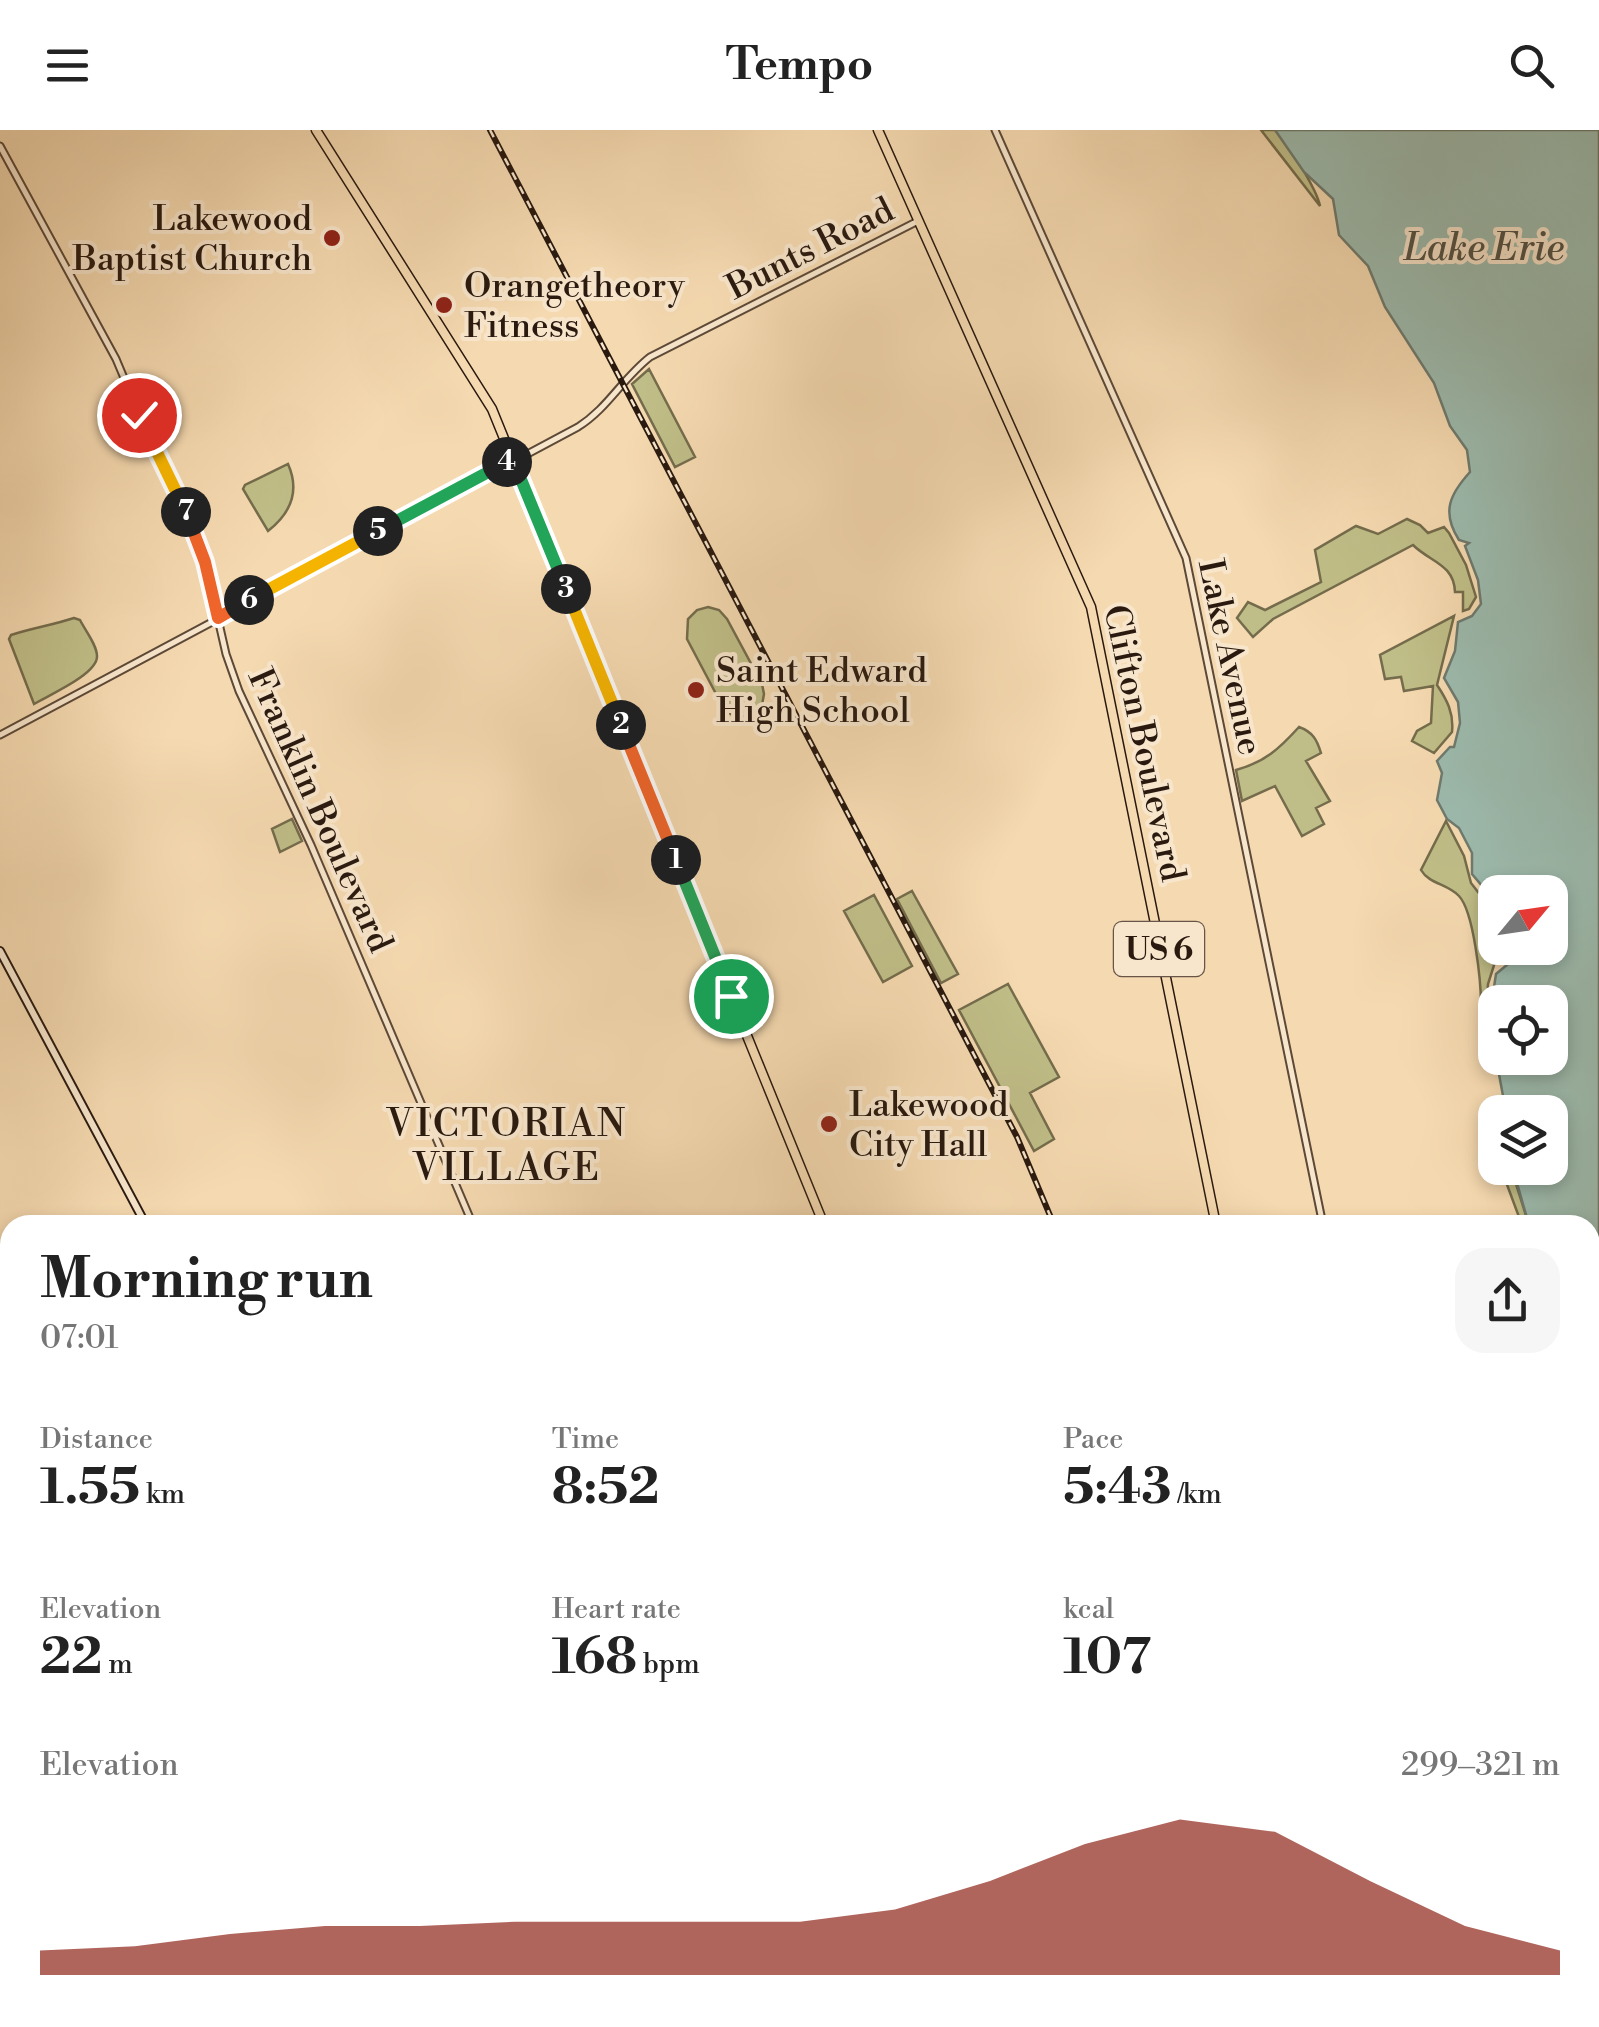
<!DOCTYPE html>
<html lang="en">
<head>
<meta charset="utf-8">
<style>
	body { margin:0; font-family:"Libre Bodoni",serif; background:#f6f6f6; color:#222; height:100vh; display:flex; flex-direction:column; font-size:38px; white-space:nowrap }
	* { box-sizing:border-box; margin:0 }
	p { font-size:32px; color:#767676 }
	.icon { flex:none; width:55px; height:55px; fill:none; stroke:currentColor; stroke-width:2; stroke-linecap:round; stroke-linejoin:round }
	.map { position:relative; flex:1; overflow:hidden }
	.drawer { position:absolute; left:0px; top:1085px; width:1600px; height:812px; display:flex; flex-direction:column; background:#fff; border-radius:30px 30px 0 0; box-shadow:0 5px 15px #0003 }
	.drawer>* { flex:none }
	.needle { width:65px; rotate:61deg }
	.tools { position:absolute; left:1478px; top:745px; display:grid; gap:20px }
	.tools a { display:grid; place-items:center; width:90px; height:90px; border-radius:20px; background:#fff; box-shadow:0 5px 15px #0003; font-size:50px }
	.pin { position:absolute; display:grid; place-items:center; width:85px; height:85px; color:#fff; margin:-42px; border:5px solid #fff; border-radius:50%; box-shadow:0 2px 10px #0007 }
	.km { position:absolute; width:50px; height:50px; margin:-25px; border-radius:50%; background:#222; color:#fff; font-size:28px; line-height:50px; text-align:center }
	.round { display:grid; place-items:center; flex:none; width:105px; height:105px; border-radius:30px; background:#f6f6f6 }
	.summary { display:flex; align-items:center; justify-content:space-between; height:170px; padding:0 40px }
	h1 { font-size:55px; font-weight:700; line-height:75px }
	.stats { display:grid; grid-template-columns:repeat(3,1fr); gap:15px; height:170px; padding:10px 40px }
	.stats div { display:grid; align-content:center }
	.stats b { font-size:50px; font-weight:700 }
	.stats small { font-size:28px; font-weight:400 }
	.stats p { font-size:28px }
	.chart { height:280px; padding:20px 40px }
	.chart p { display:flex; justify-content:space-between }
	.chart svg { width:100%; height:180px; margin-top:10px; fill:#8f2418; opacity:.7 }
	header { display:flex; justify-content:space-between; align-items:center; height:130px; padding:0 40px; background:#fff; font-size:45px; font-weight:700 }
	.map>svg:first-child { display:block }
	.green { fill:#c0be88; stroke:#746c4c; stroke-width:2.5 }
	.water { fill:#9cbaad; stroke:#6e7a6e; stroke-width:2.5 }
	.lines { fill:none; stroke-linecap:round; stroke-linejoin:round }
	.tertiary-casing { stroke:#5c4937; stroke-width:9 }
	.secondary-casing { stroke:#29190f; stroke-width:10 }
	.primary-casing { stroke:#29190f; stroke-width:11 }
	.tertiary { stroke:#f8e6cc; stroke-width:5 }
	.secondary { stroke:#f8e6cc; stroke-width:6 }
	.primary { stroke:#f5d9b0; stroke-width:8 }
	.rail-casing { stroke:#29190f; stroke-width:6 }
	.rail { stroke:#f8e6cc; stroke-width:2.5; stroke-dasharray:8; stroke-linecap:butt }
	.split-1-casing { stroke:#fff; stroke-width:20 }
	.split-2-casing { stroke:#fff; stroke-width:20 }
	.split-3-casing { stroke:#fff; stroke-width:20 }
	.split-4-casing { stroke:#fff; stroke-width:20 }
	.split-5-casing { stroke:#fff; stroke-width:20 }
	.split-6-casing { stroke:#fff; stroke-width:20 }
	.split-7-casing { stroke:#fff; stroke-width:20 }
	.split-8-casing { stroke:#fff; stroke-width:20 }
	.split-1 { stroke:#22a559; stroke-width:12 }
	.split-2 { stroke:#f0652b; stroke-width:12 }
	.split-3 { stroke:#f5b400; stroke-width:12 }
	.split-4 { stroke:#22a559; stroke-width:12 }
	.split-5 { stroke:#22a559; stroke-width:12 }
	.split-6 { stroke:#f5b400; stroke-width:12 }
	.split-7 { stroke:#f0652b; stroke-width:12 }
	.split-8 { stroke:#f5b400; stroke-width:12 }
	.poi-dot { fill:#8f2418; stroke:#f8e6cc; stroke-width:4 }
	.labels { text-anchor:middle; stroke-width:8; stroke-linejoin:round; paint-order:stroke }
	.shield { fill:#f8e6cc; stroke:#675648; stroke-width:2.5 }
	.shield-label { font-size:32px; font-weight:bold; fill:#29190f }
	.poi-label { font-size:35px; fill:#29190f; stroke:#f8e6cc; text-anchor:start }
	.street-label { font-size:35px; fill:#29190f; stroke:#f8e6cc }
	.water-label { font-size:38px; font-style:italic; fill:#515146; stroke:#f8e6cc }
	.neighbourhood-label { font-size:38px; letter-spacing:2.5px; fill:#29190f; stroke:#f8e6cc }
</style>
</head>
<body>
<header><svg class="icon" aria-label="menu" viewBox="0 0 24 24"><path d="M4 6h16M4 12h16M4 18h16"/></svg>Tempo<svg class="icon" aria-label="search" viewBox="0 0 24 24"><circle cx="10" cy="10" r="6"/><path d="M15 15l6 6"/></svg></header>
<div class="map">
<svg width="1599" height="1897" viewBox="0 0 1599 1897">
	<rect width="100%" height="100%" fill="#f5d9b0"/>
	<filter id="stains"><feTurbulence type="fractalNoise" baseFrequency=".002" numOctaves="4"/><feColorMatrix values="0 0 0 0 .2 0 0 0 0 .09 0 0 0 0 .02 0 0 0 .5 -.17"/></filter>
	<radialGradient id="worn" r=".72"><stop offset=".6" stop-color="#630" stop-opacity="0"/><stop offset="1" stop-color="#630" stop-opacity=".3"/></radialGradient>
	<path class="green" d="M1261,0H1275C1287,11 1317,60 1320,76Z
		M649,239L695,327L675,337L632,254Z
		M288,334C300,361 291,383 268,401L243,359L245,355Z
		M1407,389L1420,395L1428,403L1444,397L1449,403L1466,435L1476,467L1469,479L1463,481V462H1455C1454,434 1430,432 1413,415L1273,489L1253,507L1237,488L1248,472L1265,480L1321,452L1315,420L1356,396L1378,404Z
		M708,477L719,480L727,489L762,554L764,564L762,575L755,583L744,587L732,585L724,579L687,509L688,489L697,480Z
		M1454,486L1437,555C1447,570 1454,583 1452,602L1434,623L1412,611L1417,601L1431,593L1433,556L1404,561L1401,547L1385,549L1380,525Z
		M74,488L80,490C85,500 97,515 97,526C98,544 49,565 34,574L9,509L11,505C32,498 53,495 74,488Z
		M1299,597C1313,602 1317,610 1321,623L1306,631L1330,671L1316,678L1324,694L1302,706L1275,656L1242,671L1236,640C1265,632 1279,619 1299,597Z
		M292,689L302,711L280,722L272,699Z
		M1446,691L1464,726L1471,753L1488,775L1496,829L1488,854L1487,869L1481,875C1481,852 1474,782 1459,766C1448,754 1429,754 1421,740Z
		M912,761L958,844L941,853L897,769Z
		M874,765L912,836L883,852L844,781Z
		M1008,854L1059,947L1030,963L1054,1009L1034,1021L959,880Z
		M1506,1038H1511L1529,1095H1522L1506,1052L1509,1050Z
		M10,1147V1299L0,1304V1153Z
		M1156,1888H1203L1204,1897H1157Z"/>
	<path class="water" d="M1275,0H1599V1274L1590,1267V1095H1529L1517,1053V1038H1550V982H1506L1496,928H1550V872H1495V922L1490,883L1496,844L1519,825L1517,823L1506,829L1500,818H1550V762H1495V801L1493,769L1472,744V723L1459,698L1447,689L1437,670L1442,643L1437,631L1450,617H1454L1460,593L1458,572L1444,548L1455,521L1458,492L1472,486L1481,474L1478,450L1465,416L1469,413L1459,410C1441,382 1450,364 1470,342L1467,320L1450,296L1434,253L1385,177L1368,136L1339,105L1333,69L1304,42Z"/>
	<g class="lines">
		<g class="tertiary-casing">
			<path id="tertiary" d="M995,0L1186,428L1323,1095
				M0,16L116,229L161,336L189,389L205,432L226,524L239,561L311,715L473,1095
				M0,605L578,297C608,278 622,249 650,227L918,91
				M1527,1888L1530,1897"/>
		</g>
		<g class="secondary-casing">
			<path id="secondary" d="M0,821L146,1095
				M0,1690L10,1696
				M308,1888L324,1897
				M589,1888L595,1897
				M291,1897L309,1888"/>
		</g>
		<g class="primary-casing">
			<path id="primary" d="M316,0L492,279L824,1095
				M878,0L1091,477L1216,1095
				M1061,1888L1063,1897
				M1411,1888L1414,1897
				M1419,1888L1422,1897"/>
		</g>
		<use href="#tertiary" class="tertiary"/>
		<use href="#secondary" class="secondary"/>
		<use href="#primary" class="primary"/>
		<g class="rail-casing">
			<path id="rail" d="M490,0L1017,1007L1054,1095
				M0,1531L10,1537
				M312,1888L314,1897
				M516,1888L530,1897
				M1156,1888L1157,1897"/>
		</g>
		<use href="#rail" class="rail"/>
	</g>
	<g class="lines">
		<g class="split-1-casing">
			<path id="split-1" d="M676,730L731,866"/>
		</g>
		<g class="split-2-casing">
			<path id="split-2" d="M621,595L676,730"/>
		</g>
		<g class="split-3-casing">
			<path id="split-3" d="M566,459L621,595"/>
		</g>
		<g class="split-4-casing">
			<path id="split-4" d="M507,332L513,330L566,459"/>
		</g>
		<g class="split-5-casing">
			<path id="split-5" d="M378,401L507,332"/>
		</g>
		<g class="split-6-casing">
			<path id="split-6" d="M249,470L378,401"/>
		</g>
		<g class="split-7-casing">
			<path id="split-7" d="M186,382L205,432L218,488L249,470"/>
		</g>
		<g class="split-8-casing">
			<path id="split-8" d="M139,285L186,382"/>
		</g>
		<use href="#split-1" class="split-1"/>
		<use href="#split-2" class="split-2"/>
		<use href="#split-3" class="split-3"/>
		<use href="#split-4" class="split-4"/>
		<use href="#split-5" class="split-5"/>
		<use href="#split-6" class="split-6"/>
		<use href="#split-7" class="split-7"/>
		<use href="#split-8" class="split-8"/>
	</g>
	<g class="poi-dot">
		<circle cx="332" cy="108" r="10"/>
		<circle cx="444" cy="175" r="10"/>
		<circle cx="696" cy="560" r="10"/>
		<circle cx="829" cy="994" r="10"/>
	</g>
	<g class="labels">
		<rect class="shield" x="1114" y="792" width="90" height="54" rx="8"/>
		<g class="shield-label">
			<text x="1159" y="830">US 6</text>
		</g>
		<g class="poi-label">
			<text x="312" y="100" text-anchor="end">Lakewood<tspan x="312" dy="40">Baptist Church</tspan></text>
			<text x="464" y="167">Orangetheory<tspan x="464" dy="40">Fitness</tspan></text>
			<text x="716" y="552">Saint Edward<tspan x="716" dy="40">High School</tspan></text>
			<text x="849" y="986">Lakewood<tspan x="849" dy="40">City Hall</tspan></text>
		</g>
		<g class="street-label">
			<text transform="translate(810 118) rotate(-27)" y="12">Bunts Road</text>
			<text transform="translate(1231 527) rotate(78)" y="12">Lake Avenue</text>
			<text transform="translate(1145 613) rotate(78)" y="12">Clifton Boulevard</text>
			<text transform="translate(321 680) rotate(66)" y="12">Franklin Boulevard</text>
		</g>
		<g class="water-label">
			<text x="1484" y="130">Lake Erie</text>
		</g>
		<g class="neighbourhood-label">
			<text x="507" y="1006">VICTORIAN<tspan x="507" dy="44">VILLAGE</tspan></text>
		</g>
	</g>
	<rect width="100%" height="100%" filter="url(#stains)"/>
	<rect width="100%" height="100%" fill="url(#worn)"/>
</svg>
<div class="tools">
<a><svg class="needle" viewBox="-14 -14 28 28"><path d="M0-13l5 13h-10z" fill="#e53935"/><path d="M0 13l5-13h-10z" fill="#767676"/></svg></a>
<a><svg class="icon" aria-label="locate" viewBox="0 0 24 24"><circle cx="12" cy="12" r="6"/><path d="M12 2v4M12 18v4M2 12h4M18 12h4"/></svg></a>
<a><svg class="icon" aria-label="layers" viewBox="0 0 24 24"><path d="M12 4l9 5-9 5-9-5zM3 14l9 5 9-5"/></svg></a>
</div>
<div class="pin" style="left:731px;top:866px;background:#1e9e55"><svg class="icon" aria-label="arrive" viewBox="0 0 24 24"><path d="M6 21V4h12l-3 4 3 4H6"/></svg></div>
<div class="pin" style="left:139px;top:285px;background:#d93025"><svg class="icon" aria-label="check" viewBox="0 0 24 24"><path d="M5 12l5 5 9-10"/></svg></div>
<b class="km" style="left:676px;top:730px">1</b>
<b class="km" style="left:621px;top:595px">2</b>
<b class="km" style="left:566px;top:459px">3</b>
<b class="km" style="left:507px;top:332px">4</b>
<b class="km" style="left:378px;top:401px">5</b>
<b class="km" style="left:249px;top:470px">6</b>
<b class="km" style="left:186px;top:382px">7</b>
<section class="drawer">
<div class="summary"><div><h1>Morning run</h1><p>07:01</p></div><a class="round"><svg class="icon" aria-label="share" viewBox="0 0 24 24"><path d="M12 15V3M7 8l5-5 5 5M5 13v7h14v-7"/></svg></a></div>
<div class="stats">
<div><p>Distance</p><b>1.55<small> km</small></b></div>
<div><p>Time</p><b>8:52</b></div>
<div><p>Pace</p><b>5:43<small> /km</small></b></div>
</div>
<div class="stats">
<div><p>Elevation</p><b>22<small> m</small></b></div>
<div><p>Heart rate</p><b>168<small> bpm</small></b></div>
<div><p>kcal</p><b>107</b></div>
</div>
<div class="chart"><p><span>Elevation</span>299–321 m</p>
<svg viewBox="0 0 160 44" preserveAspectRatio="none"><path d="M0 44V38L10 37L20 34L30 32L40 32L50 31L60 31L70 31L80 31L90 28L100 21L110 12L120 6L130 9L140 21L150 32L160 38V44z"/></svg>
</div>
</section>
</div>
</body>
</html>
